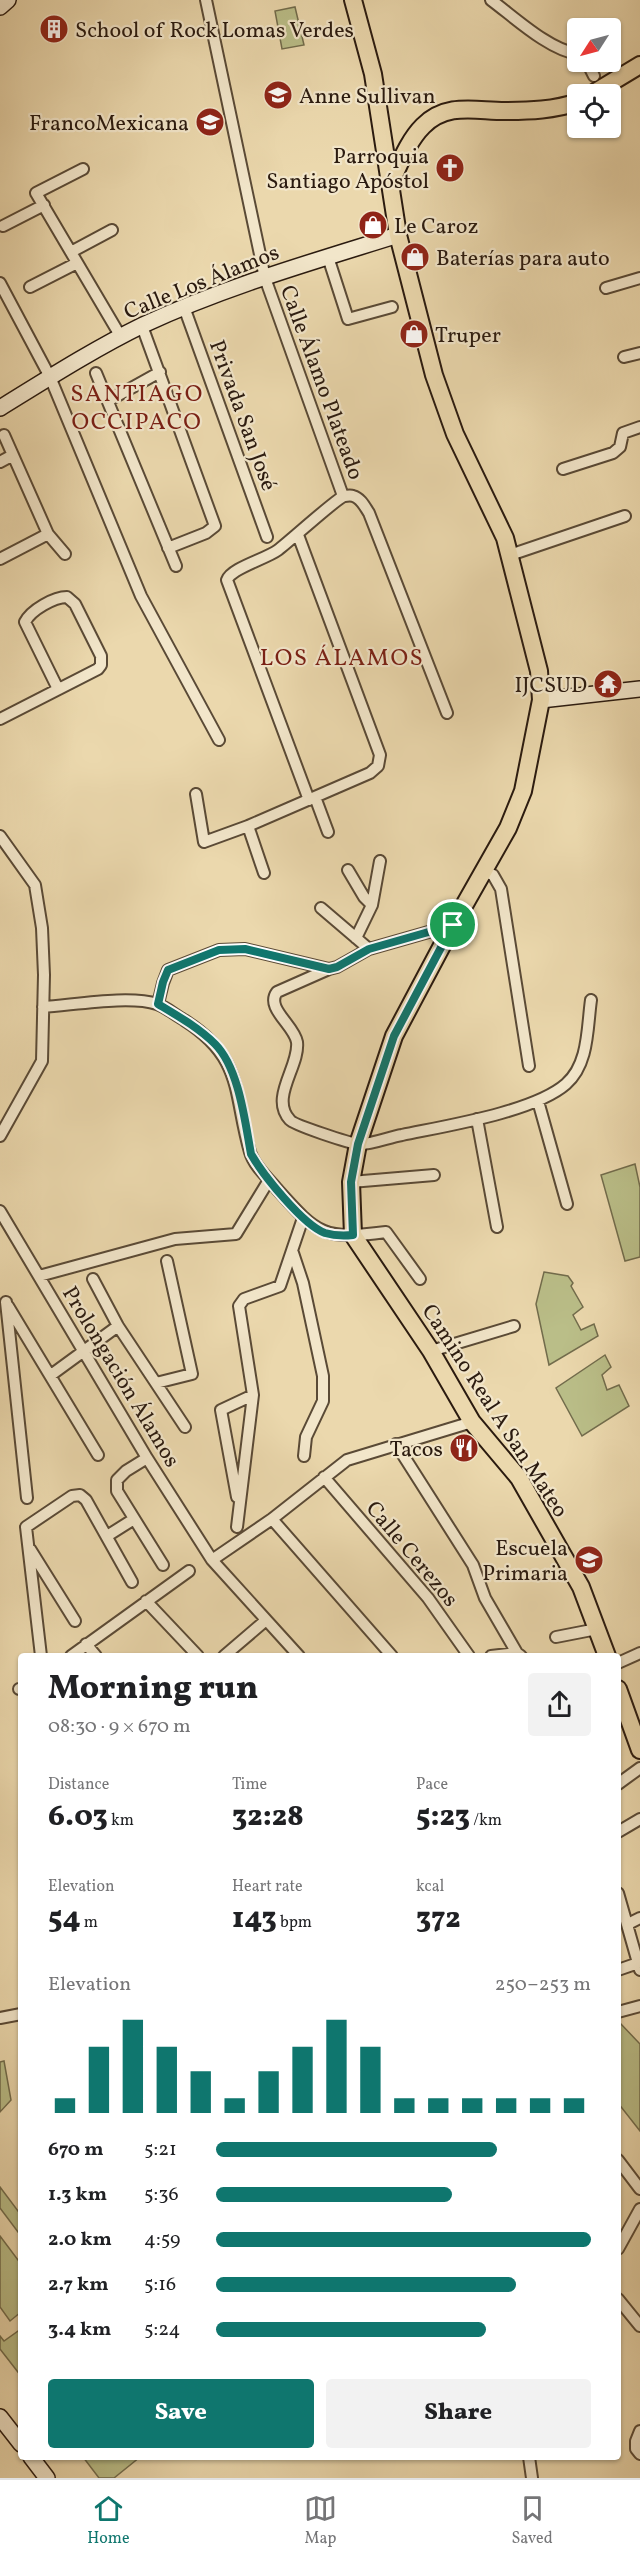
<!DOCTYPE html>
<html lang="en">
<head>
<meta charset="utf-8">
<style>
	body { margin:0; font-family:Vollkorn,serif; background:#f2f2f2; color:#202124; height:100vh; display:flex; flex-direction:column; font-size:22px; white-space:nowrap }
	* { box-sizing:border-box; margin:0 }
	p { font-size:20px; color:#757577 }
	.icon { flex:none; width:33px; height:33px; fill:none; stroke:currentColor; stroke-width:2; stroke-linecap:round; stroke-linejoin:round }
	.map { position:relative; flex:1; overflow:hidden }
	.details { position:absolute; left:18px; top:1653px; width:603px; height:807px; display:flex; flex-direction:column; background:#fff; border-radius:6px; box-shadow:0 2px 4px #0004 }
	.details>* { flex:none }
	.needle { width:39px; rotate:234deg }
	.fabs { position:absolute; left:567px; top:18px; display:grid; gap:12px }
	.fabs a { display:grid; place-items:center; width:54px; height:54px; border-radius:6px; background:#fff; box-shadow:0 2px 4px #0004; font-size:30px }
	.pin { position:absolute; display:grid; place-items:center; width:51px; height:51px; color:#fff; margin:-26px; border:3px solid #fff; border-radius:50%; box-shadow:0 2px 6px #0007 }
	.round { display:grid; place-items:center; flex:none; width:63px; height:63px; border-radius:6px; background:#f2f2f2 }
	.head { display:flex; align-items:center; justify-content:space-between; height:102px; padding:0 30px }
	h1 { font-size:33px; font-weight:800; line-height:45px }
	.figures { display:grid; grid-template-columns:repeat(3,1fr); gap:9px; height:102px; padding:6px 30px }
	.figures div { display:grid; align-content:center }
	.figures b { font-size:30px; font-weight:800 }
	.figures small { font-size:16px; font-weight:400 }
	.figures p { font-size:16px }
	.chart { height:168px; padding:12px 30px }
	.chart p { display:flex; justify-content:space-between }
	.chart svg { width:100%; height:108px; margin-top:6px; stroke:#0f766e; stroke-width:6 }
	.action { display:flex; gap:12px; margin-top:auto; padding:12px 30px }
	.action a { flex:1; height:69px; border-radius:6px; background:#0f766e; color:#fff; font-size:24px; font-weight:800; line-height:69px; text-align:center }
	.action a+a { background:#f2f2f2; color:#202124 }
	ul { padding:0 30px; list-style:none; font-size:20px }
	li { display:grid; grid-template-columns:96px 72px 1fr; align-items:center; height:45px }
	li i { height:15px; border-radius:8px; background:#0f766e }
	.tab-bar { display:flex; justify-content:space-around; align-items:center; height:84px; border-top:2px solid #e0e0e0; background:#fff; font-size:16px; color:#757577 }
	.tab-bar a { display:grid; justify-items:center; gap:3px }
	.tab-bar .on { color:#0f766e }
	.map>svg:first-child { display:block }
	.green { fill:#babe88; stroke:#726c4c; stroke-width:1.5 }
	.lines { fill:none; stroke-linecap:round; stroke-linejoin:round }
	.street-casing { stroke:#5a4a36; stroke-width:14 }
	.secondary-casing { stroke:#2a1a0f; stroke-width:18 }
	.primary-casing { stroke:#2a1a0f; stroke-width:20 }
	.street { stroke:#f2e6ca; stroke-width:10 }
	.secondary { stroke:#f2e6ca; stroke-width:15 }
	.primary { stroke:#ebd8ad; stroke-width:16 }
	.route-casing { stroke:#fff; stroke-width:12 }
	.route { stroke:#0f766e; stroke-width:8 }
	.labels { text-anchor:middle; stroke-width:4.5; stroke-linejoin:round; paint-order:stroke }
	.poi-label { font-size:22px; fill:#2a1a0f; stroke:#f2e6ca; text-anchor:start }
	.street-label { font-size:22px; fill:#2a1a0f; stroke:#f2e6ca }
	.neighbourhood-label { font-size:24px; letter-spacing:1.5px; fill:#7a1f14; stroke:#f2e6ca }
</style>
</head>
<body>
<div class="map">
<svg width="640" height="2478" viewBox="0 0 640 2478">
	<rect width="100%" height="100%" fill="#ebd8ad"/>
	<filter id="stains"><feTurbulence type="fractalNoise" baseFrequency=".00333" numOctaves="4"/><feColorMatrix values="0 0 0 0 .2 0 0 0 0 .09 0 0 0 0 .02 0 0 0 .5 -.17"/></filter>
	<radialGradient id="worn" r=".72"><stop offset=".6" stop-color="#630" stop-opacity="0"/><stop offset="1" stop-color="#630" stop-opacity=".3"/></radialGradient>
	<path class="green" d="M295,7L304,45L282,49L275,11Z
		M635,1164L640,1187V1257L625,1261L601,1175Z
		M544,1272L568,1276L573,1283L571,1286L583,1307L573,1315L581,1330L594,1324L598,1336L549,1365L536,1304Z
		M605,1355L611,1367L602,1375L607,1390L619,1385L629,1406L582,1436L556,1388Z
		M620,2023L640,2044V2131L618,2103V2024Z
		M4,2061L11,2100L0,2112V2062Z
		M0,2187L21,2215V2236L0,2208Z
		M0,2236L21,2264V2312L10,2321L0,2307Z
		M21,2329V2376L0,2349V2336L4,2341Z
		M83,2457H140L114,2478H99Z"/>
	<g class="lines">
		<g class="street-casing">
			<path id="street" d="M206,0L265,278L343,496
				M491,0C514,17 549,50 578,54
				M587,62L594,76
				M83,169L36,193L121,337
				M3,226L44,205
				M71,252L112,230
				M328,257L348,319L392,307
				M0,283L50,377L141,596L219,740
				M30,287L77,263
				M606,288L640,278
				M184,307L267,537
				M142,326L215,526L206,533L168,548
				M624,357L640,353
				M96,373L176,566
				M108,401L160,372
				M4,435L48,534L65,554
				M0,462L13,455
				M563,469L613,453L620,447L623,433L640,427
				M510,555L625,516
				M0,559L48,534
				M0,719L98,669L101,665V656L75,604L67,597C54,597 31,610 25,622L58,689
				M196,794L204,842L248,826L370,773L378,766L380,755L298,535
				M315,797L328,832
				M309,800L227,580C231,568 266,559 278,550C290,541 336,499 344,496C347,496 350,495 353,496C361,498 365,507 369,513L447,713
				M248,826L264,873
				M0,836L35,885L42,928L44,975L42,1061L0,1136
				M348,870L364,897L372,905
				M483,871L493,875L501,889L529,1066
				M321,908L369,949
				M356,938L372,905L380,861
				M329,969L277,992C265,1008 294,1025 297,1042C300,1066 269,1098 290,1120C294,1125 349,1143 358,1144C371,1145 389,1137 402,1135C445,1126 534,1112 566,1084C589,1064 587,1028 591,1000
				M158,1004L163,983L168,970L219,950L245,949L329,969L337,967L369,949L453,925
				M43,1007C74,1005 129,995 157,1004C166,1007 175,1015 184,1020C244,1058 233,1093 250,1152C254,1166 268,1178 277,1189C318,1235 324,1240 386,1232L420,1279
				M538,1101L567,1204
				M477,1119L497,1227
				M351,1182L434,1175
				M0,1211L147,1458L212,1560L299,1656
				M293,1253L303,1283L323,1376V1401L306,1437L304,1456
				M39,1276L175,1239L236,1234L269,1180
				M93,1279L118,1326L185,1427
				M6,1302L27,1498
				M8,1306L98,1455
				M431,1351L514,1326
				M51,1375L118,1326
				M156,1383L192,1374L167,1261
				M396,1444L473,1565L485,1598L517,1653L521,1656
				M147,1458L126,1471L117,1480V1491L163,1565
				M324,1477L428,1598L469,1656
				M237,1497L221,1410L253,1395
				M272,1519L392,1656
				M237,1527L253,1395L239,1306L244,1299L280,1286L303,1218
				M107,1536L134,1519
				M30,1549L75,1621
				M212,1560L272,1519L347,1460L472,1422
				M146,1601L198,1656
				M556,1637L597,1629
				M86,1644L96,1656
				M41,1656L26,1527L72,1496L80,1495L86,1500L132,1582
				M71,1656L189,1571
				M224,1656L265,1621
				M491,1656L517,1653
				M618,1663L640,1653
				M19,1689H21
				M618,1784L640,1768
				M618,1832L640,1819
				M618,1893L640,1970
				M628,1924L640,1918
				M618,1970L638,1963
				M618,2012L640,2006
				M0,2018L21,2014
				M618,2160L640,2189
				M618,2249L640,2209
				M618,2299L640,2326
				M640,2431L636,2441V2449L640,2454
				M529,2457L532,2478"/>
		</g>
		<g class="secondary-casing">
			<path id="secondary" d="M0,7L8,0
				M0,408C47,379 94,349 143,325C224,287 312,262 398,235
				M541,700L640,689
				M0,2417L21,2444
				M31,2457L47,2478"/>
		</g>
		<g class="primary-casing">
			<path id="primary" d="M353,0L373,74L398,235L434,375L455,434L505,538L539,671L541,700L523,791L508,828L453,925L394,1036L358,1144L351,1182L353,1235L431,1351L472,1422L519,1478L581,1587L607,1656
				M592,94L640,65
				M391,182C400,163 408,141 423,126C447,102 475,111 505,111C530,111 554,110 578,102
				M618,1689L640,1750"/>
		</g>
		<use href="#street" class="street"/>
		<use href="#secondary" class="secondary"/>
		<use href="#primary" class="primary"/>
	</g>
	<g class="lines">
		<g class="route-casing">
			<path id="route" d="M453,925L394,1036L358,1144L351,1182L353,1235C343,1236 335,1236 325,1233C303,1225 263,1175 251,1154C245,1122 239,1068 215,1044C199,1028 178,1016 158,1004L163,982L168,970L219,950L245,949L329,969L337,967L369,949Z"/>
		</g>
		<use href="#route" class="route"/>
	</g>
	<defs>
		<g id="building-disc" transform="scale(1.5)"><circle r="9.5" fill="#8f2418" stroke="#f2e6ca"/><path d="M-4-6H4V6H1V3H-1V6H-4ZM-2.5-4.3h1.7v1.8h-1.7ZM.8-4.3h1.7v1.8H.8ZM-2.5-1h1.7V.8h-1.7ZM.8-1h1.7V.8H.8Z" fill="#fff"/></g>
		<g id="school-disc" transform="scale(1.5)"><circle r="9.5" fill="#8f2418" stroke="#f2e6ca"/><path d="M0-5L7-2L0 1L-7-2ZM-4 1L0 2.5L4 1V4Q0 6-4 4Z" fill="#fff"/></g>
		<g id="church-disc" transform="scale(1.5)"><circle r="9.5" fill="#8f2418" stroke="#f2e6ca"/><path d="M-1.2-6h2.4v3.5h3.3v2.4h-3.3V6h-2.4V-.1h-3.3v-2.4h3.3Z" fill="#fff"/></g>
		<g id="shop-disc" transform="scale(1.5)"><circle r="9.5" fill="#8f2418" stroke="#f2e6ca"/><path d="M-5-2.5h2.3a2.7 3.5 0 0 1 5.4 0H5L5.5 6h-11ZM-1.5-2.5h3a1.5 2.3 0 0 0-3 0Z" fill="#fff"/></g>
		<g id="temple-disc" transform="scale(1.5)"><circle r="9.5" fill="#8f2418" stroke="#f2e6ca"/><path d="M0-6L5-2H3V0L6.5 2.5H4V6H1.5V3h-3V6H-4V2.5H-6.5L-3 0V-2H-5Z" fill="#fff"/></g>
		<g id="restaurant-disc" transform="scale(1.5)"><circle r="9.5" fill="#8f2418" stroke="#f2e6ca"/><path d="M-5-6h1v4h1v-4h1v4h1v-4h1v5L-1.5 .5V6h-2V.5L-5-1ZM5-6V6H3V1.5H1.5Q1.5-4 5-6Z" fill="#fff"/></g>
	</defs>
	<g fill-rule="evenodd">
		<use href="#building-disc" x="54" y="29"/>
		<use href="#school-disc" x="278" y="95"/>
		<use href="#school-disc" x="210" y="122"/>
		<use href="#church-disc" x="450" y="168"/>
		<use href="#shop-disc" x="373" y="225"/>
		<use href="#shop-disc" x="415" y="257"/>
		<use href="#shop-disc" x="414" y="334"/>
		<use href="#temple-disc" x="608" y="684"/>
		<use href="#restaurant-disc" x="464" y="1448"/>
		<use href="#school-disc" x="589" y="1560"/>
	</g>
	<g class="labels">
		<g class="poi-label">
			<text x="75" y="37">School of Rock Lomas Verdes</text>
			<text x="299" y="103">Anne Sullivan</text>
			<text x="189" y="130" text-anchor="end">FrancoMexicana</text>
			<text x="429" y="163" text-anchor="end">Parroquia<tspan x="429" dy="25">Santiago Apóstol</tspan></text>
			<text x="394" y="233">Le Caroz</text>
			<text x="436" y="265">Baterías para auto</text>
			<text x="435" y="342">Truper</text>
			<text x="587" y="692" text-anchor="end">IJCSUD</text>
			<text x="443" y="1456" text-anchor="end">Tacos</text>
			<text x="568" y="1555" text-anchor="end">Escuela<tspan x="568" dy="25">Primaria</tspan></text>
		</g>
		<g class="street-label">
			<text transform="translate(201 281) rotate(-22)" y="8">Calle Los Álamos</text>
			<text transform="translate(323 382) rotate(70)" y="8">Calle Álamo Plateado</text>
			<text transform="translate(244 415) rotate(70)" y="8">Privada San José</text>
			<text transform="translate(122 1376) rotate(59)" y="8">Prolongación Álamos</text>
			<text transform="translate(496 1410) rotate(57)" y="8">Camino Real A San Mateo</text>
			<text transform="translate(413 1553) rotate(50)" y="8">Calle Cerezos</text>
		</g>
		<g class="neighbourhood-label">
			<text x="137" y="401">SANTIAGO<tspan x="137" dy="28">OCCIPACO</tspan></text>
			<text x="342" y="665">LOS ÁLAMOS</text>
		</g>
	</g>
	<rect width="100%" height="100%" filter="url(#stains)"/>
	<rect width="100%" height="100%" fill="url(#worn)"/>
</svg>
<div class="fabs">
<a><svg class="needle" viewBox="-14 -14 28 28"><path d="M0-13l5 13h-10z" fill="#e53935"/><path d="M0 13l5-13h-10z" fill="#757577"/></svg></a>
<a><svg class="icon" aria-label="locate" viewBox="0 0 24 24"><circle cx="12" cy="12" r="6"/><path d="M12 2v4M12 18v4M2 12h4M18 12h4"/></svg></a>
</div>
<div class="pin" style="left:453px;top:925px;background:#1e9e55"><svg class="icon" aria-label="arrive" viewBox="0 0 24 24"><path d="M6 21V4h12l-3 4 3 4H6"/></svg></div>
<section class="details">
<div class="head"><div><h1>Morning run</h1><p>08:30 · 9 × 670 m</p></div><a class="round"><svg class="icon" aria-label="share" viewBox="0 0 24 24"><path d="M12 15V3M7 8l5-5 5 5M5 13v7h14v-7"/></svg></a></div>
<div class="figures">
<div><p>Distance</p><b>6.03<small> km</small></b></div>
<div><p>Time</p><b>32:28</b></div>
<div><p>Pace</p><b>5:23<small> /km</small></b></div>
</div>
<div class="figures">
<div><p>Elevation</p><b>54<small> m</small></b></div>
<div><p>Heart rate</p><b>143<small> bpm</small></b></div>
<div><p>kcal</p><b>372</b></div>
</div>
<div class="chart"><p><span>Elevation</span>250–253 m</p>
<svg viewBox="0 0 160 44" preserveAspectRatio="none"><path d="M5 44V38M15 44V17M25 44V6M35 44V17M45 44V27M55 44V38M65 44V27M75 44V17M85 44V6M95 44V17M105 44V38M115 44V38M125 44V38M135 44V38M145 44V38M155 44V38"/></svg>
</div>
<ul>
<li><b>670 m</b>5:21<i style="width:75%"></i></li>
<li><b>1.3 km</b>5:36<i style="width:63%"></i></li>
<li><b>2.0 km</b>4:59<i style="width:100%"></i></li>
<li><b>2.7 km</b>5:16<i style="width:80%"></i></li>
<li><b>3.4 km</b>5:24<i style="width:72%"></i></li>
</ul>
<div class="action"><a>Save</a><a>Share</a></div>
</section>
</div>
<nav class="tab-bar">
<a class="on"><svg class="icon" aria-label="home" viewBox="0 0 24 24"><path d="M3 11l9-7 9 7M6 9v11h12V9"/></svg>Home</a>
<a><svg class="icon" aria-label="map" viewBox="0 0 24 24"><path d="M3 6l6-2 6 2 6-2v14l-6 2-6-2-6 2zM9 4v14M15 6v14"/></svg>Map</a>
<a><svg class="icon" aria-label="saved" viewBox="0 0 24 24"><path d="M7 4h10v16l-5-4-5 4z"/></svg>Saved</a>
</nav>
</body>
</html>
